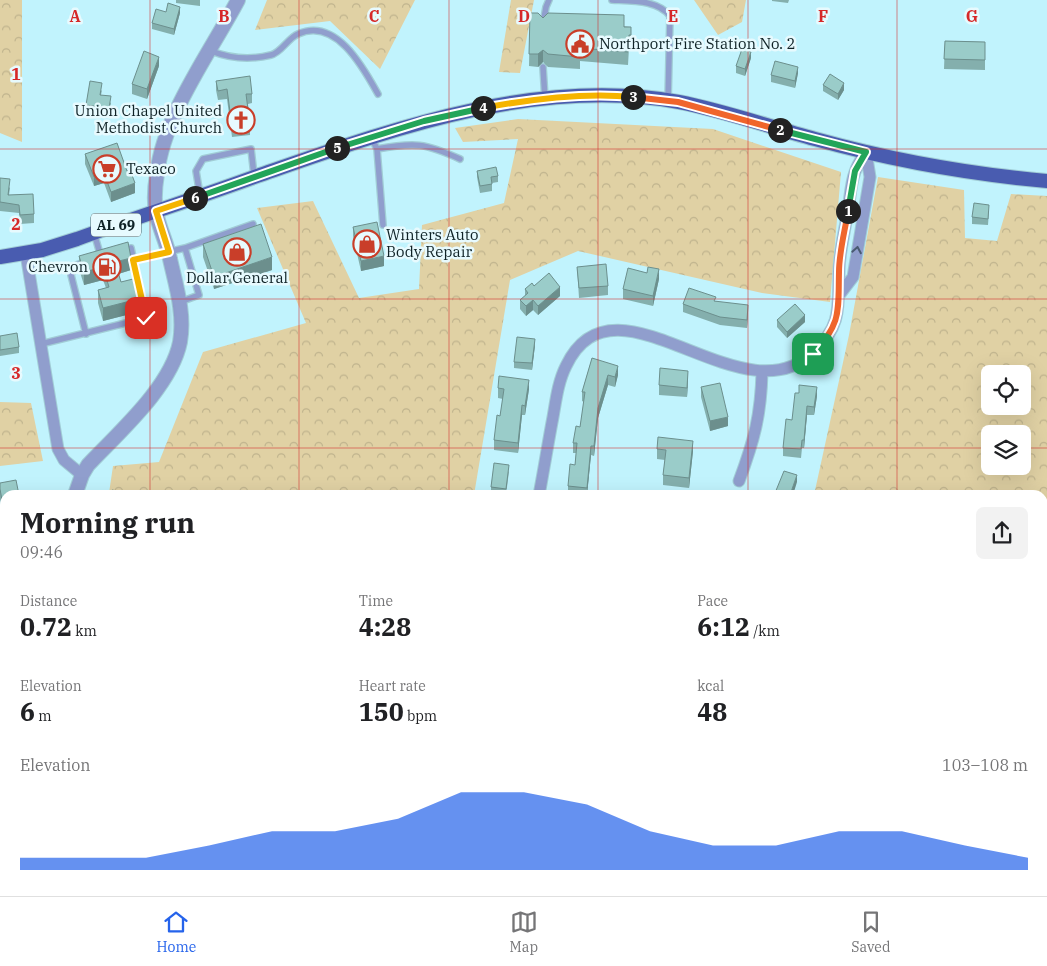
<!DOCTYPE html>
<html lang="en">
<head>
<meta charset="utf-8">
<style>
	body { margin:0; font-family:"IBM Plex Serif",serif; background:#f2f2f2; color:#202124; height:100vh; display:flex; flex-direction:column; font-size:19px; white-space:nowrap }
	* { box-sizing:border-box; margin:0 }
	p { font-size:16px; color:#757577 }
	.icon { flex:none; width:28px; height:28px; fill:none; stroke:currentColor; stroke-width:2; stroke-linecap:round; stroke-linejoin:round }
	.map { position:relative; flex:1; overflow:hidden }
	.side { position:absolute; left:0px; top:490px; width:1048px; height:406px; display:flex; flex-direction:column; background:#fff; border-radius:15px 15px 0 0; box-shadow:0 5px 20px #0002 }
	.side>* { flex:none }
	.fabs { position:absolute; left:981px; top:365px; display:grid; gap:10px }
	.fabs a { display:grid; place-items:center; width:50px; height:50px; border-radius:8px; background:#fff; box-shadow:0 5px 20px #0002; font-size:25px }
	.pin { position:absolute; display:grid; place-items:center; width:42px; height:42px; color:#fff; margin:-21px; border-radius:10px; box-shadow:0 2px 8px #0006 }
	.km { position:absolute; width:25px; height:25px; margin:-12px; border-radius:50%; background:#222; color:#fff; font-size:14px; line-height:25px; text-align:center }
	.round { display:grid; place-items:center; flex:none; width:52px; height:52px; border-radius:8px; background:#f2f2f2 }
	.headline { display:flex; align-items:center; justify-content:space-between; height:85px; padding:0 20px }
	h1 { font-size:28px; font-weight:700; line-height:38px }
	.figures { display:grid; grid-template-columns:repeat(3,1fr); gap:8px; height:85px; padding:5px 20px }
	.figures div { display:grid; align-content:center }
	.figures b { font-size:25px; font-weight:700 }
	.figures small { font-size:14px; font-weight:400 }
	.figures p { font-size:14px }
	.chart { height:140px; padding:10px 20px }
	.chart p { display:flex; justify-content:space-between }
	.chart svg { width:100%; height:90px; margin-top:5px; fill:#2563eb; opacity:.7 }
	.dock { display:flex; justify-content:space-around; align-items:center; height:70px; border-top:1px solid #e0e0e0; background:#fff; font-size:14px; color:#757577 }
	.dock a { display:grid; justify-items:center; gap:2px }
	.dock .active { color:#2563eb }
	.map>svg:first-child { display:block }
	.forest { fill:url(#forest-crowns); fill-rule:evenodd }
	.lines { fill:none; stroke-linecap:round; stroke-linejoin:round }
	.stream { stroke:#6cad7d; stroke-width:3 }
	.service-casing { stroke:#a1cdd6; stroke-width:8 }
	.minor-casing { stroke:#a1cdd6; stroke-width:13 }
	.tertiary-casing { stroke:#a1cdd6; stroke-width:16 }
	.primary-casing { stroke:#a1cdd6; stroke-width:16 }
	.service { stroke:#909ecd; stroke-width:5.5 }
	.minor { stroke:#909ecd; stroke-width:11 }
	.tertiary { stroke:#909ecd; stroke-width:14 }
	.primary { stroke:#495cb0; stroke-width:14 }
	.wall { fill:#84afad }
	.shaded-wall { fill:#6c8f8d }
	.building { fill:#9accc9; stroke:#6c8f8d }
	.oneway { stroke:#495a71 }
	.split-1-casing { stroke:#fff; stroke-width:10 }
	.split-2-casing { stroke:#fff; stroke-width:10 }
	.split-3-casing { stroke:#fff; stroke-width:10 }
	.split-4-casing { stroke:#fff; stroke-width:10 }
	.split-5-casing { stroke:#fff; stroke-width:10 }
	.split-6-casing { stroke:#fff; stroke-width:10 }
	.split-7-casing { stroke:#fff; stroke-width:10 }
	.split-1 { stroke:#f0652b; stroke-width:6 }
	.split-2 { stroke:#22a559; stroke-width:6 }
	.split-3 { stroke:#f0652b; stroke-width:6 }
	.split-4 { stroke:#f5b400; stroke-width:6 }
	.split-5 { stroke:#22a559; stroke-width:6 }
	.split-6 { stroke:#22a559; stroke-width:6 }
	.split-7 { stroke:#f5b400; stroke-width:6 }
	.grid { fill:none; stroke:#d62828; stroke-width:1; stroke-opacity:0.55 }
	.labels { text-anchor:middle; stroke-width:5; stroke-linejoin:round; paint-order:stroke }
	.shield { fill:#e7fafe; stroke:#506367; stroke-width:1 }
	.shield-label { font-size:14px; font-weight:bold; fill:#0f2226 }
	.poi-label { font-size:15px; fill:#0f2226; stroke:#e7fafe; text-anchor:start }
	.grid-label { font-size:16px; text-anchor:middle; font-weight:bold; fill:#d62828; stroke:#e7fafe; stroke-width:5; stroke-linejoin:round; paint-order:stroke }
</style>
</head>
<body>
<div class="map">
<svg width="1047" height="896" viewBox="0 0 1047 896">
	<defs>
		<pattern id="forest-crowns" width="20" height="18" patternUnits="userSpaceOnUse" patternTransform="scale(1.25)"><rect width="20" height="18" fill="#e0d1a4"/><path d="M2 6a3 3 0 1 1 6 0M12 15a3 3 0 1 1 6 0" fill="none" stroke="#bfb38d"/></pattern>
	</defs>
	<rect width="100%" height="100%" fill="#c1f3fd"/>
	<path class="forest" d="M0,0H22V142L0,133Z
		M267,0H415L380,69L330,21L255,30Z
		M511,0H534L520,73L499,72Z
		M694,0H746L742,22L718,35Z
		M518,119L713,129L841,172L830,302L762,293L578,251L510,280L474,495H117L109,493L113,466L159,462L203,352L306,323L257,208L313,201L359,298L419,289L422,225L504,203L518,139L463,142L455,128Z
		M878,177L964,190L965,238L997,241L1011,194L1047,196V896H139L138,891H1042V495H814L849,335ZM990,374H1022V406H990ZM990,434H1022V466H990Z
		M0,402L31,403L43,461L0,466Z
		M0,701L5,702V725H0Z"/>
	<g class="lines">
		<path class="stream" d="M0,728L5,729
			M562,891L571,896"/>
		<g class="service-casing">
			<path id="service" d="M612,0C633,1 658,0 670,16L668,101
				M543,24L546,7L549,0
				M211,51C229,58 251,60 271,55C281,53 288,38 298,34C336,17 363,67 378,94
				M543,67L545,99
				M372,139L377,149C415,142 425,143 460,159
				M377,149L383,225
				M200,195L196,171L203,159L251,149L254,175
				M94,233L101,257
				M133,260L185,248L253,224
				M85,262L76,265L71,275L86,334
				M180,302L199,295L185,248
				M41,344L146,318L131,248L123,251
				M0,744L5,745"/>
		</g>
		<g class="minor-casing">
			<path id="minor" d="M26,254L58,449L64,460L82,475
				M840,294L853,277L870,177L866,152
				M739,481C754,441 761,415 762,372
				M539,495C544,469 548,443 553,417C556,400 558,382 566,366C615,263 741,423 814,352C842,325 838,307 839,272C839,254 844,235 847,216C850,202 850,185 855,172C857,165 862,158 866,152
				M0,594H5
				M45,896L85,892L121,896"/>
		</g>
		<g class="tertiary-casing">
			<path id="tertiary" d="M75,495L82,475L88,465C119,432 171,387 180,342C185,314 176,286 170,259C167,243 159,228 156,212C154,201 155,186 157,174C164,114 210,53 238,0
				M126,891L127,896"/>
		</g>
		<g class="primary-casing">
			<path id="primary" d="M0,257L42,250L77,239C137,217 197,198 257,176C390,130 536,76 679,102C725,111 770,127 815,139C891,160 968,174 1047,181"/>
		</g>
		<use href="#service" class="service"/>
		<use href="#minor" class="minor"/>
		<use href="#tertiary" class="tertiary"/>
		<use href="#primary" class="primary"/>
	</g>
	<path class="wall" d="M176,0H200V6L176,3Z
		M772,0H789L788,3L772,1Z
		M166,12L180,13L174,35L152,29V23Z
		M530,13L543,18L631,27V48H629L628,65L580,61V69L548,67L543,62L538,67L529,66Z
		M945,41L985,42V70L944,69Z
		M751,58L745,76L736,73V66Z
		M159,66L147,99L132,94V84Z
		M798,73L795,88L771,82V75Z
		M216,81L252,94V103L248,104L250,125V135L232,137L227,99L218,100L216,90Z
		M823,85L844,90L838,100L823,91Z
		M102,90L101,95L111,103L109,114L86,111V105Z
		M85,154L135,193L111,202L104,183L94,186L85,164Z
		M477,171L498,176V182L492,183V191L480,193L477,177Z
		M0,178L10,188L9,195L34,214V223L20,224L19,213L0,211Z
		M989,211L988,225L972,224V217Z
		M353,227L384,266L361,271L353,236Z
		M203,244L272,270L214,289L203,257Z
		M79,256L131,270L118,274L121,282L138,312L103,321L98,303V290L106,288L103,280L84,285L79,269Z
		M577,267L608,286V295L579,298Z
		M659,279L653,306L623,299V289Z
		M534,286L560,296L538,315L533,310L526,316L520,309V300L525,296V289Z
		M716,301L748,313L747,328L720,325L683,312V304Z
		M777,320L805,322L787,338L777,327Z
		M0,336L19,347V353L0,356Z
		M535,345L532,370L514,368V362Z
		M592,358L618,375L615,387L608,385L598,418L594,456L591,455L587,495H568V486L575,465L576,453H573V443L580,427L584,402L582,401V392Z
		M688,381L687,397L659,395V385Z
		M701,387L728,426L710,431L701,397Z
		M498,388L529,389L525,415H522L518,453L494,450V440L500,416L503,399L498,398Z
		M817,396L814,415H807L804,448H802L801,458L783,456V448L792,420Z
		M657,449L693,451L689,488L663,485V475L665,460L657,459Z
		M509,471L506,495L491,494V487Z
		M0,483L5,495V527L0,499Z
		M0,761L5,762V853H0Z"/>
	<path class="shaded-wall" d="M180,7V13L174,35V29Z
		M543,50V62L538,67V54Z
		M751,52V58L745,76V69Z
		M159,57V66L147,99V89Z
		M798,67V73L795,88V81Z
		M844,83V90L838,100V94Z
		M104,173V183L94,186V177Z
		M135,183V193L111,202V192Z
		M384,256V266L361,271V261Z
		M272,257V270L214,289V277Z
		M131,258V270L115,275V262Z
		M103,267V280L84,285V272Z
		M659,269V279L653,306V296Z
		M560,287V296L538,315V306Z
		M138,299V312L103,321V308Z
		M533,300V310L526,316V306Z
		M748,305V313L747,328V320Z
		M805,315V322L787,338V332Z
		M535,339V345L532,370V363Z
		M618,366V375L615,387V377Z
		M688,371V381L687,397V388Z
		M608,375V385L598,418L594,456V446L598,408Z
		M529,380V389L525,415V406Z
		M817,387V396L814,415V407Z
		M522,405V415L518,453V443Z
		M807,406V415L804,448V440Z
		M728,417V426L710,431V421Z
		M693,441V451L689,488V478Z
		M591,446V455L587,495V488Z
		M797,475V482L793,495H790Z"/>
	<path class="building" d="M168,3L180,7L174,29L152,23L156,9L166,12Z
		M530,13H538L543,18L548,13L624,15V27H631V35H629L628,52L580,48V57L548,54L543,50L538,54H529Z
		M945,41L985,42V60L944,59Z
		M742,49L751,52L745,69L736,66Z
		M144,51L159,57L147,89L132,84Z
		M775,61L798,67L795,81L771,75Z
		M830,74L844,83L838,94L823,85Z
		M250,76L252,94H246L250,125L232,127L227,89L218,91L216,81Z
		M90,81L102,83L100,95L111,96L109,108L86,105Z
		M117,143L127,171L130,170L135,183L111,192L104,173L94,177L85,154Z
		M496,167L498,176L491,177L492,184L480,186L477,171Z
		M0,178L10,179L8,195L33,194L34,214L20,215L19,205L0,202Z
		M974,203L989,205L988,219L972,217Z
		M377,222L384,256L361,261L353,227Z
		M261,224L272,257L214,277L203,244Z
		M128,242L131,258L115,262L121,282L133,279L138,299L103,308L98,290L109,287L103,267L84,272L79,256Z
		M606,264L608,286L579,288L577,267Z
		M648,267L659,269L653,296L623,289L628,268L647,273Z
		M549,273L560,287L538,306L533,300L526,306L520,300L528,293L525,289L532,283L534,286Z
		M689,288L716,297L714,301L748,305L747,320L720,317L683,304Z
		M795,304L805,315L787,332L777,320Z
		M17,333L19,347L0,350V336Z
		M517,337L535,339L532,363L514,362Z
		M592,358L618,366L615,377L608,375L598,408L594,446H591L587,488L568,486L570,464L575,465L577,443H573L576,426L580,427L585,392H582Z
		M660,368L688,371L687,388L659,385Z
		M499,376L529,380L525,406L522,405L518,443L494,440L497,415L500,416L504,389L498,388Z
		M720,383L728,417L710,421L701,387Z
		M799,385L817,387L814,407L807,406L804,440H802L801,449L783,448L786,419L792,420L795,393H799Z
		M658,437L693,441L689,478L663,475L666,450L657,449Z
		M494,463L509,465L506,489L491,487Z
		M784,471L797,475L790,495H780L775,493Z
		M16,480L19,495H5V517L0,489V483Z
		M112,490L134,495H111Z
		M0,761L5,762V844H0Z"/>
	<defs><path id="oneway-chevron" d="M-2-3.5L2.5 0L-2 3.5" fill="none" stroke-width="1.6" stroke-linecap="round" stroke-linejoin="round" transform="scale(1.25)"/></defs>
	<use class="oneway" href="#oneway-chevron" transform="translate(857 250) rotate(-80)"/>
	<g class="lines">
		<g class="split-1-casing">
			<path id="split-1" d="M813,354C842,323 838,311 839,272C839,252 845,231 848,211"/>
		</g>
		<g class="split-2-casing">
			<path id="split-2" d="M780,130L866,152L855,171L848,211"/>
		</g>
		<g class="split-3-casing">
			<path id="split-3" d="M633,97L678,102L780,130"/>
		</g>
		<g class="split-4-casing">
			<path id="split-4" d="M483,108C531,99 584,92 633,97"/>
		</g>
		<g class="split-5-casing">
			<path id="split-5" d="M337,148L424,121L483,108"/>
		</g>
		<g class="split-6-casing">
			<path id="split-6" d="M195,198L337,148"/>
		</g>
		<g class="split-7-casing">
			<path id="split-7" d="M146,318L133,260L169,252L156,211L195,198"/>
		</g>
		<use href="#split-1" class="split-1"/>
		<use href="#split-2" class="split-2"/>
		<use href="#split-3" class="split-3"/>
		<use href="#split-4" class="split-4"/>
		<use href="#split-5" class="split-5"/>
		<use href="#split-6" class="split-6"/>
		<use href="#split-7" class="split-7"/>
	</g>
	<path class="grid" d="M150,0V495M299,0V495M449,0V495M598,0V495M748,0V495M897,0V495M0,149H1047M0,299H1047M0,448H990M1022,448H1047M0,597H5M1042,597H1047M0,747H5M1042,747H1047M150,891V896M299,891V896M449,891V896M598,891V896M748,891V896M897,891V896"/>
	<defs>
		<g id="civic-ring" transform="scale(1.4375)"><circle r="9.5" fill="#e7fafe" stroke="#c93e29" stroke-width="1.5"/><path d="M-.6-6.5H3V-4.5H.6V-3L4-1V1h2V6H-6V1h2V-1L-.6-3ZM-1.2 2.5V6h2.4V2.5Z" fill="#c93e29"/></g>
		<g id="church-ring" transform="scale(1.4375)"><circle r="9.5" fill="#e7fafe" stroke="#c93e29" stroke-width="1.5"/><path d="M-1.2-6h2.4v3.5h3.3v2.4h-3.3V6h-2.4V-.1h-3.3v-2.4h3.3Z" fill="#c93e29"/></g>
		<g id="supermarket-ring" transform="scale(1.4375)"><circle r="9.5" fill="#e7fafe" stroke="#c93e29" stroke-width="1.5"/><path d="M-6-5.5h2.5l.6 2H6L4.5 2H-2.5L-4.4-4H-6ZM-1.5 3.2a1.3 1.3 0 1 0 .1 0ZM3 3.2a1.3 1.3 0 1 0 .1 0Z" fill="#c93e29"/></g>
		<g id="shop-ring" transform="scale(1.4375)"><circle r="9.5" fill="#e7fafe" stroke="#c93e29" stroke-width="1.5"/><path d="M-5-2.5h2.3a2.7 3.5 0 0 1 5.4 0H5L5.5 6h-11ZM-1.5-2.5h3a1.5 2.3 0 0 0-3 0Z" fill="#c93e29"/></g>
		<g id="fuel-ring" transform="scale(1.4375)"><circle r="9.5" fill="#e7fafe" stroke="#c93e29" stroke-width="1.5"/><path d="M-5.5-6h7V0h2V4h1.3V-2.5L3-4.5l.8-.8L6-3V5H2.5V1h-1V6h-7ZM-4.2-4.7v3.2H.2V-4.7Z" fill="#c93e29"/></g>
	</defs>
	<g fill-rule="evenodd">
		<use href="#civic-ring" x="580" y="44"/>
		<use href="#church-ring" x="241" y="120"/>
		<use href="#supermarket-ring" x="107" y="169"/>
		<use href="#shop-ring" x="367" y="244"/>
		<use href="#shop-ring" x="237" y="252"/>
		<use href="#fuel-ring" x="107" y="267"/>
	</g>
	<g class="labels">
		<rect class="shield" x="91" y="213.5" width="50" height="23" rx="4"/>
		<g class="shield-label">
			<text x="116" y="230">AL 69</text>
		</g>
		<g class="poi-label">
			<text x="599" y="49">Northport Fire Station No. 2</text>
			<text x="222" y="116" text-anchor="end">Union Chapel United<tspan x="222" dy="17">Methodist Church</tspan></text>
			<text x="126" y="174">Texaco</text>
			<text x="386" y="240">Winters Auto<tspan x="386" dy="17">Body Repair</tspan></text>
			<text x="88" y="272" text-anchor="end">Chevron</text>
			<text x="237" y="283" text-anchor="middle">Dollar General</text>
		</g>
	</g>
	<g class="grid-label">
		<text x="75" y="22">A</text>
		<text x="224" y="22">B</text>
		<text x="374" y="22">C</text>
		<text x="524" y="22">D</text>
		<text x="673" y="22">E</text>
		<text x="823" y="22">F</text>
		<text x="972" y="22">G</text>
		<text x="16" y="80">1</text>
		<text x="16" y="230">2</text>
		<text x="16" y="379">3</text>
	</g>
</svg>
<div class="fabs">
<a><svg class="icon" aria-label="locate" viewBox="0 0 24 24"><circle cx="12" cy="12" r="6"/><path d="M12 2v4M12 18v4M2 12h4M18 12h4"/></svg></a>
<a><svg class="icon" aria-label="layers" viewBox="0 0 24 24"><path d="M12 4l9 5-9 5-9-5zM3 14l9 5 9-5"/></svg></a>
</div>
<div class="pin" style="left:813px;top:354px;background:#1e9e55"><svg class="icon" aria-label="arrive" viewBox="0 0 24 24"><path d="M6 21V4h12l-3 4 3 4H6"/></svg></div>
<div class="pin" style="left:146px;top:318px;background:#d93025"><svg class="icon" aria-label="check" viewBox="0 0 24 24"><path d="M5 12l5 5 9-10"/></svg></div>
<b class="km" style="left:848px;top:211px">1</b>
<b class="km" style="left:780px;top:130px">2</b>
<b class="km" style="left:633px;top:97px">3</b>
<b class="km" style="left:483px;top:108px">4</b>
<b class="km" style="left:337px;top:148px">5</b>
<b class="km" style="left:195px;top:198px">6</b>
<section class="side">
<div class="headline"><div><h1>Morning run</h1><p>09:46</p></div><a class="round"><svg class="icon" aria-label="share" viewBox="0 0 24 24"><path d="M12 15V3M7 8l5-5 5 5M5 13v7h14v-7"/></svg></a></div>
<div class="figures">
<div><p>Distance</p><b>0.72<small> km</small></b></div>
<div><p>Time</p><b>4:28</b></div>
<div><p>Pace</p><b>6:12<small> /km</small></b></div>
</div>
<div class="figures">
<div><p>Elevation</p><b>6<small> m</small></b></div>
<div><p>Heart rate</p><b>150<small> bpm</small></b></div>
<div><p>kcal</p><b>48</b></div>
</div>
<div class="chart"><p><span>Elevation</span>103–108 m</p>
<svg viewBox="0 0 160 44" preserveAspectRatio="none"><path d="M0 44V38L10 38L20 38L30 32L40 25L50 25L60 19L70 6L80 6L90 12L100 25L110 32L120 32L130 25L140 25L150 32L160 38V44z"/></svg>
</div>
</section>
</div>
<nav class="dock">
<a class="active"><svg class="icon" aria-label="home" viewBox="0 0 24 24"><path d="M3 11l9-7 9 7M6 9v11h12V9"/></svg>Home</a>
<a><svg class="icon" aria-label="map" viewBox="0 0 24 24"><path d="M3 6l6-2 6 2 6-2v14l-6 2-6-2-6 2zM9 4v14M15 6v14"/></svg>Map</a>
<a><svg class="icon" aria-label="saved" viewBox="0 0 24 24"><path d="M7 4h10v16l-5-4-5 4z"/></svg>Saved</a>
</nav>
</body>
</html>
